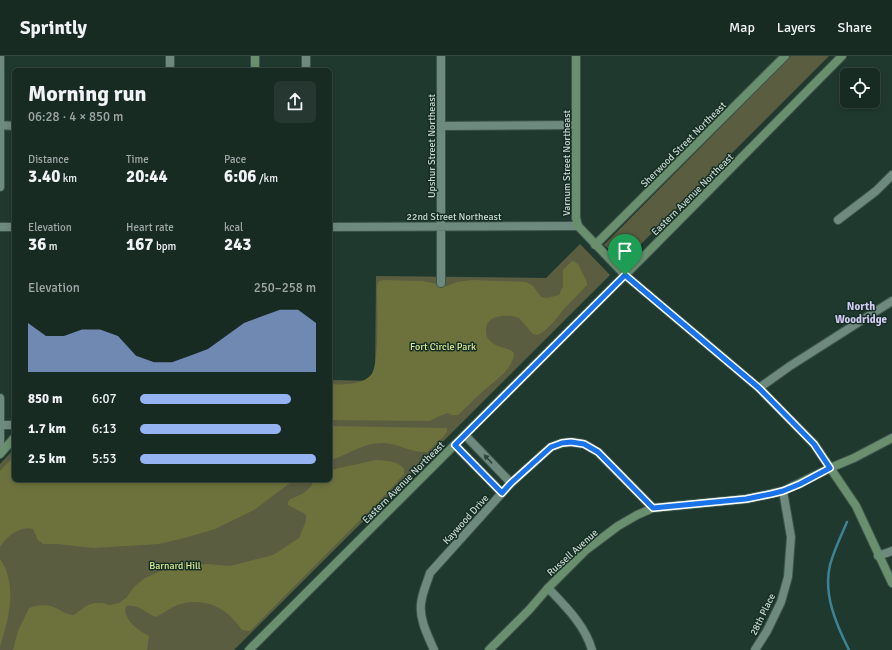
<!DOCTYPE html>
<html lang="en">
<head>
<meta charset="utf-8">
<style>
	body { margin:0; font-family:Signika,sans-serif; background:#253730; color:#f1f3f6; height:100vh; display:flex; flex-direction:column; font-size:15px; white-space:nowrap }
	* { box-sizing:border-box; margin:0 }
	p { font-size:13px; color:#9fa7a6 }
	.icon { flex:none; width:22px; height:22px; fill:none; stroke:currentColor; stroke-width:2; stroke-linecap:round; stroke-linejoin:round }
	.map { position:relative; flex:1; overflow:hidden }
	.panel { position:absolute; left:12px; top:12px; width:320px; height:414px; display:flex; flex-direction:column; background:#182b23; border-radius:6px; box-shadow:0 2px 6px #0003,0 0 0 1px #364741 }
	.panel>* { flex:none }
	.tools { position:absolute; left:840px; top:12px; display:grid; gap:8px }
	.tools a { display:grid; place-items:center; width:40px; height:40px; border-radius:6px; background:#182b23; box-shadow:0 2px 6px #0003,0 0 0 1px #364741; font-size:20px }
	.pin { position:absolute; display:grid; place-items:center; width:34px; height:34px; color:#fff; margin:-41px -17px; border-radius:50% 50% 50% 0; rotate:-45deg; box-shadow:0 0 4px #0007 }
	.pin .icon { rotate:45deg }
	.round { display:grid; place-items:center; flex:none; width:42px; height:42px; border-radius:6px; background:#253730 }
	.headline { display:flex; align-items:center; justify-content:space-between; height:68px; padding:0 16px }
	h1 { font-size:22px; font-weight:800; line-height:30px }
	.stats { display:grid; grid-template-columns:repeat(3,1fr); gap:6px; height:68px; padding:4px 16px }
	.stats div { display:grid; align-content:center }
	.stats b { font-size:17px; font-weight:800 }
	.stats small { font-size:11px; font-weight:400 }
	.stats p { font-size:11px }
	.chart { height:112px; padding:8px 16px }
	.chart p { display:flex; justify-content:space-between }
	.chart svg { width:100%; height:72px; margin-top:4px; fill:#95b2f1; opacity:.7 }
	ul { padding:0 16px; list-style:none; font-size:13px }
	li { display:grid; grid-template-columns:64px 48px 1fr; align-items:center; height:30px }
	li i { height:10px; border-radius:5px; background:#95b2f1 }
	header { display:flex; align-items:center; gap:24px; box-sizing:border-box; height:56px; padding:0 20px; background:#182b23; border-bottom:1px solid #364741 }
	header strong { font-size:19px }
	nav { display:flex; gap:22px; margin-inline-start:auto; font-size:14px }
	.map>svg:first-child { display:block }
	.green { fill:#5a5d40 }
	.forest { fill:#6d723d }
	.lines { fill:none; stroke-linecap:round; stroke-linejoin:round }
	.stream { stroke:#3d8395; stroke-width:2.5 }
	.street-casing { stroke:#3e544b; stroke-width:10 }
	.secondary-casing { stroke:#3e544b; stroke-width:10 }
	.street { stroke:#6e897d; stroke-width:8 }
	.secondary { stroke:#698f6e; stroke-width:8 }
	.oneway { fill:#2c463b }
	.route-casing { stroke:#fff; stroke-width:8 }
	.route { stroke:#1a73e8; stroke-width:5 }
	.labels { text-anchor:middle; stroke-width:3; stroke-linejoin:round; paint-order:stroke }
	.street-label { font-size:10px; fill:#cad8d1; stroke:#162f25 }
	.park-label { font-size:10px; fill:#dfe997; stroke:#162f25 }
	.neighbourhood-label { font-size:11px; font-weight:bold; fill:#d2caf5; stroke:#162f25 }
</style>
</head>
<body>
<header>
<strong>Sprintly</strong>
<nav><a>Map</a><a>Layers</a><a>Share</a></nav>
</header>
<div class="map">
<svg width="892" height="594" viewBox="0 0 892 594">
	<rect width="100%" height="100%" fill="#20392f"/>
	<path class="green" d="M791,0H829L624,205L604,189Z
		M580,188L610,219L234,594H0V408L14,393V424H330V324L375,325L376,220L546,222Z"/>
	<path class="forest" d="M572,205C580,206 580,214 584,220C586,224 587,225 587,229C579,238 570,246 563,254C555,264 549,273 538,279L533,278L519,262C508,258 488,258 486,272C486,276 486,281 489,284C495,291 505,291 512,295L514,297C513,315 492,326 481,337C473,344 466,352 458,359H451L448,357L437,361L430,365L330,364V328C343,329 362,329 371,319C380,309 377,246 377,230L379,225L384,224L422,225L447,230L457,226L472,224L526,226L533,230L541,241L547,242L559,239L563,230V214Z
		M330,370L442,372H447V375L444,380L427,396C412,397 399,388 384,387C363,386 349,399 330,404Z
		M14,400V424H294L254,454L215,473L188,481L159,488L93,492L57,488H43L38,484L33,473C20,469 6,481 0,491V415Z
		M376,404C385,405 398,404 404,413V418L384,440L250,575L242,574C228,553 207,541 181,548C172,550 164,557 156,561L153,560C145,555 137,548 126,550C122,563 139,575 149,580L147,594H13L18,575L29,552C38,549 47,548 56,552C62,555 67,559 74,559L86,550L94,547H103L110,549L119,547L126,542L135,530L145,522L167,512L176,510L207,508L230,510L273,499L299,482L306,465V460L305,458L288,449V446L290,443C301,439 310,435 314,424H330V414Z
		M0,503C3,508 6,512 7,517C15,541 7,568 0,591Z"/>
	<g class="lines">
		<path class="stream" d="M847,466C841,480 834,494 830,509C823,538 836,568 849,594"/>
		<g class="street-casing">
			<path id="street" d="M306,0V14
				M441,0V227
				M170,14V0
				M0,69L14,70
				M441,70L576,69
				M0,131V0
				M838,164L876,135L892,119
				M0,171H14
				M330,171L578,170
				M759,332L790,310L892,245
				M0,342V397
				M0,369H14
				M465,379L511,427
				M455,389L502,437
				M878,500L892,495
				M548,532C565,550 585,569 592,594
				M434,594C428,580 419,563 421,548C422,537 427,527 430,517L511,427L551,391L562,387L571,386L584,388L598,396L653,452
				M755,594L767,575L781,546L788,521L791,481L783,435"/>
		</g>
		<g class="secondary-casing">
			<path id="secondary" d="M576,0V162L578,170L625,219L759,332L814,388L856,450L892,527
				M255,14V0
				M595,189L785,0
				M0,398L14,382
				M249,594L644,200L842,0
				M489,594L529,554L548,532L586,494L618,470L637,459L653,452L746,443L783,435L830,412L854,402L892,382"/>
		</g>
		<use href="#street" class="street"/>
		<use href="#secondary" class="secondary"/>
	</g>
	<defs><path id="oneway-solid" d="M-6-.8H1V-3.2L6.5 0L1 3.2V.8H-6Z"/></defs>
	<use class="oneway" href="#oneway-solid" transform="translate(488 403) rotate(-133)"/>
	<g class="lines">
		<g class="route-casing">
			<path id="route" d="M625,219L759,332L814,388L830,412L800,428L783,435L771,438L746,443L653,452L598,396L584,388L571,386L562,387L551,391L511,427L502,437L455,389Z"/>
		</g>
		<use href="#route" class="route"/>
	</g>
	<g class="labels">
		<g class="street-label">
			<text transform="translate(683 88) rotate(-45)" y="4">Sherwood Street Northeast</text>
			<text transform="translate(431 90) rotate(-90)" y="4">Upshur Street Northeast</text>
			<text transform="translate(566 107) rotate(-90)" y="4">Varnum Street Northeast</text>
			<text transform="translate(692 138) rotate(-45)" y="4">Eastern Avenue Northeast</text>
			<text x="454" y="164">22nd Street Northeast</text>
			<text transform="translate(403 426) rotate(-45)" y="4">Eastern Avenue Northeast</text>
			<text transform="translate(465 463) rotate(-48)" y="4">Kaywood Drive</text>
			<text transform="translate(572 496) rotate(-42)" y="4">Russell Avenue</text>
			<text transform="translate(762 558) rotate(-64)" y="4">28th Place</text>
		</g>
		<g class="park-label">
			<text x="443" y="294">Fort Circle Park</text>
			<text x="175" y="513">Barnard Hill</text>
		</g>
		<g class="neighbourhood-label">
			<text x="861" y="254">North<tspan x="861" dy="13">Woodridge</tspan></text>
		</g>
	</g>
</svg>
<div class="tools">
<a><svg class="icon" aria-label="locate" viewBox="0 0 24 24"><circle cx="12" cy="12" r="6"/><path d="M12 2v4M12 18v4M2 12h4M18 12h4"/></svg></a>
</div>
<div class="pin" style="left:625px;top:219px;background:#1e9e55"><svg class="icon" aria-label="arrive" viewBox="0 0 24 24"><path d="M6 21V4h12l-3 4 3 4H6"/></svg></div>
<section class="panel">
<div class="headline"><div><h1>Morning run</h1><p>06:28 · 4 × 850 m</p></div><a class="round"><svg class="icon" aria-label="share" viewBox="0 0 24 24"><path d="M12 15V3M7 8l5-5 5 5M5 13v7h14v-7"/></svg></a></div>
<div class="stats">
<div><p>Distance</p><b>3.40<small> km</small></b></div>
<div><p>Time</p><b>20:44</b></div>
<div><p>Pace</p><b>6:06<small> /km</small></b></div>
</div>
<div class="stats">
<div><p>Elevation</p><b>36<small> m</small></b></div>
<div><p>Heart rate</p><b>167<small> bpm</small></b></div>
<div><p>kcal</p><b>243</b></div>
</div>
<div class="chart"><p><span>Elevation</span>250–258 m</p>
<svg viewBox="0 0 160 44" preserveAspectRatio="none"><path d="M0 44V14L10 22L20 22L30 18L40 18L50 22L60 34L70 38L80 38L90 34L100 30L110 22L120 14L130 10L140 6L150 6L160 14V44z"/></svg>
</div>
<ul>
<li><b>850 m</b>6:07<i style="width:86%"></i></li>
<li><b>1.7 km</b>6:13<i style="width:80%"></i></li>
<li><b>2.5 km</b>5:53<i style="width:100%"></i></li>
</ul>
</section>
</div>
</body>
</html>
